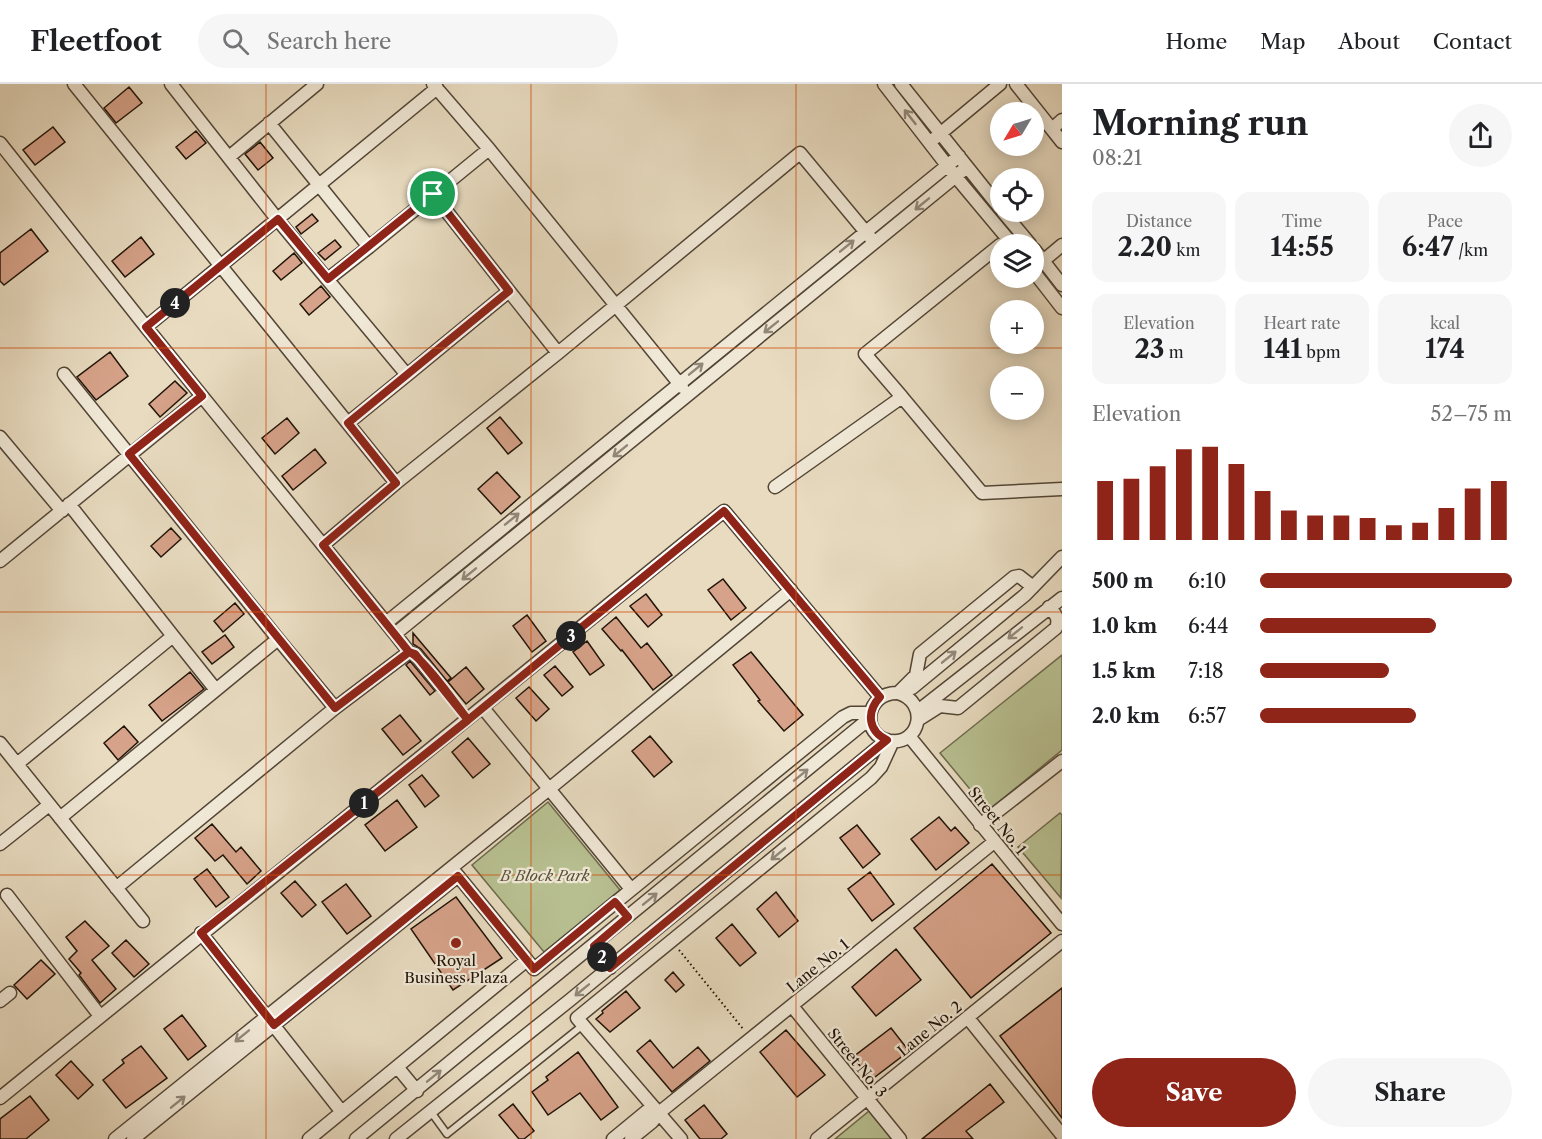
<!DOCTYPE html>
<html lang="en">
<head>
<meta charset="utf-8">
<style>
	body { margin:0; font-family:"Libre Caslon Text",serif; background:#f6f6f6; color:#202124; height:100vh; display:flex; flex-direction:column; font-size:22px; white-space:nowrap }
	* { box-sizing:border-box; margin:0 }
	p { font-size:20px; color:#757577 }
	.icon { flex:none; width:33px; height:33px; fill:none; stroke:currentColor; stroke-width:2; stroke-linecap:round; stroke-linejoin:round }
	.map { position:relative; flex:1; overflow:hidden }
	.sheet { display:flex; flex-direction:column; background:#fff; width:480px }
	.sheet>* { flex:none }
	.needle { width:39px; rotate:232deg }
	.tools { position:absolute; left:990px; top:18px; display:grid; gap:12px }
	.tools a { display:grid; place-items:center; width:54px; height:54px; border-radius:50%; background:#fff; box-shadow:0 3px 15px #0003; font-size:30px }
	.pin { position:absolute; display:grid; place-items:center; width:51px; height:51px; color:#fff; margin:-26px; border:3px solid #fff; border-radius:50%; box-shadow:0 2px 6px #0007 }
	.km { position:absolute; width:30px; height:30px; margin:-15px; border-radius:50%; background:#222; color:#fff; font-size:16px; line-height:30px; text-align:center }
	.round { display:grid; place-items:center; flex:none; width:63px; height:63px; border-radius:32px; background:#f6f6f6 }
	.head { display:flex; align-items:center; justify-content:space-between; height:102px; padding:0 30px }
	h1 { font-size:33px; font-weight:700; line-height:45px }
	.stats { display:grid; grid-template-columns:repeat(3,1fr); gap:9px; height:102px; padding:6px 30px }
	.stats div { display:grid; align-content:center; border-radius:15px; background:#f6f6f6; text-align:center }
	.stats b { font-size:26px; font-weight:700 }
	.stats small { font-size:16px; font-weight:400 }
	.stats p { font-size:16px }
	.chart { height:168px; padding:12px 30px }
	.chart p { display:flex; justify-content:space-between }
	.chart svg { width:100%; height:108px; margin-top:6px; stroke:#8f2418; stroke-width:6 }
	.action { display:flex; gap:12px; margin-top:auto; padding:12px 30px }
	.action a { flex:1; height:69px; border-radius:36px; background:#8f2418; color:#fff; font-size:24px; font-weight:700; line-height:69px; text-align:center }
	.action a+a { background:#f6f6f6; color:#202124 }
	ul { padding:0 30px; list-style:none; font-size:20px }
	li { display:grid; grid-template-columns:96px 72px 1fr; align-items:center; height:45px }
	li i { height:15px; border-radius:8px; background:#8f2418 }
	header { display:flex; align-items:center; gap:36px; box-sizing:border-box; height:84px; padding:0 30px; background:#fff; border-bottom:2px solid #e0e0e0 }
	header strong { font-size:28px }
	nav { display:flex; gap:33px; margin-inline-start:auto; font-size:21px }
	.search { width:420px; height:54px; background:#f6f6f6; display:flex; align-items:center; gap:15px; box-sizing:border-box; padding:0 21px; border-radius:33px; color:#757577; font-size:22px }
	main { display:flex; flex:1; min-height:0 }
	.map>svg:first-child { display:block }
	.green { fill:#b8c091; stroke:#6c6a4c; stroke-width:1.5 }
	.building { fill:#d6a289; stroke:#201308; stroke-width:1.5 }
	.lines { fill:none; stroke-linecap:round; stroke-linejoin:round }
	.lane-casing { stroke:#524536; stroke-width:9 }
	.street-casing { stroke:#524536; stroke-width:15 }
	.path { stroke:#201308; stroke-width:2; stroke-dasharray:1.5 3; stroke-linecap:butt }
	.lane { stroke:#f0e8d6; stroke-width:6 }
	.street { stroke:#f0e8d6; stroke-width:12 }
	.oneway { stroke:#928879 }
	.route-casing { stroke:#fff; stroke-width:12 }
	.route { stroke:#8f2418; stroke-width:8 }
	.grid { fill:none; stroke:#d4520c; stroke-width:1.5; stroke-opacity:0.55 }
	.poi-dot { fill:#8f2418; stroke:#f0e8d6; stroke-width:2 }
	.labels { text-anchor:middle; stroke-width:4.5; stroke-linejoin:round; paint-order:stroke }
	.street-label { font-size:15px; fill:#201308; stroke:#f0e8d6 }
	.park-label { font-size:15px; font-style:italic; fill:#555038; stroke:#f0e8d6 }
	.poi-label { font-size:15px; fill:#201308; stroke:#f0e8d6 }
</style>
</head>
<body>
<header>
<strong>Fleetfoot</strong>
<div class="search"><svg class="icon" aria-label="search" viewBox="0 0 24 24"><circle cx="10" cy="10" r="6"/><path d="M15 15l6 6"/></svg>Search here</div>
<nav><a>Home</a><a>Map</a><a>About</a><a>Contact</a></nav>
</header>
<main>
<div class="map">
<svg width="1062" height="1055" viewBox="0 0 1062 1055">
	<rect width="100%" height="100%" fill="#e8dbc0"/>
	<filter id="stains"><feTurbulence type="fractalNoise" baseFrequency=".00333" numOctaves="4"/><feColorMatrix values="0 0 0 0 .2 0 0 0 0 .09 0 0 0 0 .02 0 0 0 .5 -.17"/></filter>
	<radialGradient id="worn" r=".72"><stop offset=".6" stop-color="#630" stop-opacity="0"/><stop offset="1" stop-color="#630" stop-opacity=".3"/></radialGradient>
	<path class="green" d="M1062,571V666L988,727L940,669Z
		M548,718L620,806L544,868L472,781Z
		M1060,729L1062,731L1061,814L1018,763Z
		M869,1027L892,1055H835Z"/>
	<path class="building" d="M129,3L142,19L116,39L104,24Z
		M53,43L65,58L35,81L23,66Z
		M196,47L206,59L186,75L176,63Z
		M260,58L273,74L258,86L245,70Z
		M312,130L318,137L301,150L296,143Z
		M31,145L48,167L4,201L0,197V169Z
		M141,153L154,170L125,193L112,177Z
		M335,156L341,163L325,176L318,169Z
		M294,169L302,179L281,196L273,187Z
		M321,202L330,213L309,231L300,220Z
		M110,268L128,292L96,316L77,293Z
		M175,297L187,309L160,333L149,320Z
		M500,333L522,359L508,370L487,344Z
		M287,334L299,349L275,370L262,354Z
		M315,365L326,379L293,406L282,392Z
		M497,388L520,413L501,430L478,405Z
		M171,444L181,455L161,473L151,462Z
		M723,495L746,524L731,536L708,506Z
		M646,510L662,531L648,543L630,522Z
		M235,519L244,530L223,548L214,537Z
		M527,531L546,557L532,568L513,542Z
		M616,533L641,564L647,559L672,591L653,606L622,566L621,567L602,545Z
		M413,549L451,594L447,597L421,565L413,560Z
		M225,551L234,563L212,580L202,568Z
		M587,557L604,581L590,591L573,568Z
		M751,568L803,631L784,647L758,617L760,616L733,581Z
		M410,577L435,607L430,611L406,581Z
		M555,582L573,603L562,612L544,591Z
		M466,583L484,605L466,620L448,598Z
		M190,588L204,605L162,637L149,621Z
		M529,603L549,625L536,637L516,614Z
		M400,631L421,657L403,671L382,645Z
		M124,642L138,658L118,676L104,659Z
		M650,652L672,678L654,693L632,667Z
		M468,654L490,680L473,694L452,668Z
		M422,691L439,712L425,723L409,701Z
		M397,716L417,743L385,767L365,741Z
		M939,733L951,747L955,743L969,759L936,786L911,755Z
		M212,740L236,768L241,763L261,787L247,800L223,771L215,777L195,754Z
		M857,741L880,770L863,784L840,754Z
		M992,780L1051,849L971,914L914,844Z
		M207,785L229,813L216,823L194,795Z
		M870,788L894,820L872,837L848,805Z
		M295,797L316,821L302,833L281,809Z
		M346,800L371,832L347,850L322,818Z
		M776,808L798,837L779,853L757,825Z
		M456,813L502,874L453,906L411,845Z
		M85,837L109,862L92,876L116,905L100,919L79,891L81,889L69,875L77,867L66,853Z
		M732,840L756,869L740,882L716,854Z
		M126,856L149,880L134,893L112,869Z
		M896,865L921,896L876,932L852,903Z
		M41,876L55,890L27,915L14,901Z
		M673,888L684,901L676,908L665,896Z
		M1062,904V1034L1000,952Z
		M626,907L640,924L610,948L596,935L603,929L602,927Z
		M182,931L206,962L188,976L164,945Z
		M891,944L909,967L871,996L853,973Z
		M786,946L825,991L797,1013L760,968Z
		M650,956L673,984L698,963L710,977L672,1008L637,967Z
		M141,962L167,994L126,1024L103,996L124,979L122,976Z
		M578,968L618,1023L601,1036L580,1009L548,1031L532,1008L548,996L546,993Z
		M71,977L93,1001L78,1015L56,991Z
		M990,1000L1004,1018L966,1047L973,1055H922Z
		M30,1012L49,1036L26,1055H0V1035Z
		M513,1020L534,1047L524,1055H519L499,1031Z
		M704,1021L727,1050L721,1055H700L685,1036Z"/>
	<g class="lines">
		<g class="lane-casing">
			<path id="lane" d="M431,1028L447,1050L583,941"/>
		</g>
		<g class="street-casing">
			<path id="street" d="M74,0L396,399L558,269L800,69L874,158
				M171,0L277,135L407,291L509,207L433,110
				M433,0L489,65L682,303
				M884,0L956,93L1012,160
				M901,0L1000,124
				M1016,0L1062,58
				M269,39L369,163L489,65
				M1052,45L1062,36
				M935,54L1000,0
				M0,59L146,243L395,550L967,83
				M229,73L317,0
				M1003,128L1030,160
				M1034,165L1062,201
				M1037,182L1062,161
				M1034,188L1062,224
				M328,195L369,163
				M509,207L558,269
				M146,243L437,4
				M902,313L865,270L1000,161
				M348,339L407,291
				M0,353L62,427
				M775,403L902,313L982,409L1062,405
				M323,461L396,399
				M0,477L202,312
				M386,539L959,72
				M173,552L216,606
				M278,555L335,624
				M409,568L415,570L439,600
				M912,604L1025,511L1062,473
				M898,609C929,618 921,661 890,657C860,652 865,608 898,609L916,591L920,570L1014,493L1019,492L1033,503
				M483,624L631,805
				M918,627L1062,514
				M918,636L940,622L958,624L1056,544C1060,534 1055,530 1049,523
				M909,652L1062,840
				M0,659L143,837
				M17,680L173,552L69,420
				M60,734L278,555L64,290
				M980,741L1062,677
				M0,760L49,721
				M454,787L527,876
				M116,804L335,624L409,568L395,550
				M7,811L100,932
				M201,849L341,1027
				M594,862L610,884
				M0,917L10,909
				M792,922L900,1055
				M968,934L1062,1051
				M398,984L417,1007
				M0,1014L724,427L880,613
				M115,1055L549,705L791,506
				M133,1055L458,792
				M309,1055L527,876L534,885L843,633L851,629H870
				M356,1055L870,634
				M396,1055L570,916L887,656
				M613,1055L647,1027L660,1028
				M631,1055L652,1038L660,1028L994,758
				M681,1055L577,934L871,694L881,683L893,657
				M817,1055L1062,857"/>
		</g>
		<path class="path" d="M445,608L460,627
			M679,866L744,946"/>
		<use href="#lane" class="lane"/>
		<use href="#street" class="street"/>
	</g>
	<defs><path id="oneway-shaft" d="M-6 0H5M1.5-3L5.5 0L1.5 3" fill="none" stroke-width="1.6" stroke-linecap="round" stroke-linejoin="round" transform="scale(1.5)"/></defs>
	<g class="oneway">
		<use href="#oneway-shaft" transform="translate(910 33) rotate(-128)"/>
		<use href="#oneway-shaft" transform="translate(922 120) rotate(141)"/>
		<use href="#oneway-shaft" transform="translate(847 162) rotate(-39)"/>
		<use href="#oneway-shaft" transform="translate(771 243) rotate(141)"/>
		<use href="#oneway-shaft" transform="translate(696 285) rotate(-39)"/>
		<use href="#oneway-shaft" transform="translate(620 367) rotate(141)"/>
		<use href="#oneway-shaft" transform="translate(512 435) rotate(-39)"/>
		<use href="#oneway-shaft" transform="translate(469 490) rotate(141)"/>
		<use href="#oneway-shaft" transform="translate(1015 549) rotate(141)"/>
		<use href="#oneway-shaft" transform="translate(949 573) rotate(-39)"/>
		<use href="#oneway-shaft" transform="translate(801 691) rotate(-39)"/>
		<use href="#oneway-shaft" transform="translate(778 770) rotate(141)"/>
		<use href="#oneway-shaft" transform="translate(650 815) rotate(-39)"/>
		<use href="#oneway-shaft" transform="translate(582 906) rotate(141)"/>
		<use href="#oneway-shaft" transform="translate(242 952) rotate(141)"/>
		<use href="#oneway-shaft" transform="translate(434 992) rotate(-39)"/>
		<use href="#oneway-shaft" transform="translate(178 1018) rotate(-39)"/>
	</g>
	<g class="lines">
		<g class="route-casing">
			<path id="route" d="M433,110L509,207L348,339L396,399L323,461L409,568L415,570L468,636L201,849L274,941L458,792L534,885L615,818L628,833L594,862L610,884L887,656C868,647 866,628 880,613L724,427L468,636C457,622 422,572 409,568L335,624L129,370L202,312L146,243L278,135L328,195L433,110"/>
		</g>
		<use href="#route" class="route"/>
	</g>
	<path class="grid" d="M266,0V1055M531,0V1055M796,0V1055M0,264H1062M0,528H1062M0,791H1062"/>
	<circle class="poi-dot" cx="456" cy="859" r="6"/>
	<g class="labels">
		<g class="street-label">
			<text transform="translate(997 737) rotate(51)" y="5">Street No. 1</text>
			<text transform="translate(818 882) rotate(-39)" y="5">Lane No. 1</text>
			<text transform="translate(930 945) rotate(-39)" y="5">Lane No. 2</text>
			<text transform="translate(857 979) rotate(51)" y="5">Street No. 3</text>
		</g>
		<g class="park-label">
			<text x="545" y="797">B Block Park</text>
		</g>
		<g class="poi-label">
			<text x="456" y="882">Royal<tspan x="456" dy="17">Business Plaza</tspan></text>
		</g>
	</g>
	<rect width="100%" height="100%" filter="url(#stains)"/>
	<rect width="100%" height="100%" fill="url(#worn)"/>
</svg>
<div class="tools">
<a><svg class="needle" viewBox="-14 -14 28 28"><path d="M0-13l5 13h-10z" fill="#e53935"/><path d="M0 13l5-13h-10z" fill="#757577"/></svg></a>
<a><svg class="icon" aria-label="locate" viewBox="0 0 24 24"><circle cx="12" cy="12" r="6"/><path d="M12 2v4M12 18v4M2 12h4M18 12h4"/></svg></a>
<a><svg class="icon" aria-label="layers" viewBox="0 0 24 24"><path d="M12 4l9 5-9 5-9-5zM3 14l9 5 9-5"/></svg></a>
<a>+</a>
<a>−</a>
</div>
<div class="pin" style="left:433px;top:110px;background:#1e9e55"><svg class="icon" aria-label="arrive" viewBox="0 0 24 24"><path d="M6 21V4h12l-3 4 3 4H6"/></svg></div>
<b class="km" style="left:364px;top:719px">1</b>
<b class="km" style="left:602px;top:873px">2</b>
<b class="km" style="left:571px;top:552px">3</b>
<b class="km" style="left:175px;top:219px">4</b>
</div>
<section class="sheet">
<div class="head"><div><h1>Morning run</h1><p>08:21</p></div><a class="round"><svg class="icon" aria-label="share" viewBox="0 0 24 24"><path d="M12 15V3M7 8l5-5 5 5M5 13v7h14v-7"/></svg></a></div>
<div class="stats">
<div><p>Distance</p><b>2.20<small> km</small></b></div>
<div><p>Time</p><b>14:55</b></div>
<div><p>Pace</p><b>6:47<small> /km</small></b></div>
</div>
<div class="stats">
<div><p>Elevation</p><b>23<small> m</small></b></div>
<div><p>Heart rate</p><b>141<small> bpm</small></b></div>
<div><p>kcal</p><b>174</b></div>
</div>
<div class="chart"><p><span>Elevation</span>52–75 m</p>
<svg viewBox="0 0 160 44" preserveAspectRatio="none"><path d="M5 44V20M15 44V19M25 44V14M35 44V7M45 44V6M55 44V13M65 44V24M75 44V32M85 44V34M95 44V34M105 44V35M115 44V38M125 44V37M135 44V31M145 44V23M155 44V20"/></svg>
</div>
<ul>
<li><b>500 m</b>6:10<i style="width:100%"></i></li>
<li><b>1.0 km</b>6:44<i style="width:70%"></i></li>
<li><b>1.5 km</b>7:18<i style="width:51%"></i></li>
<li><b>2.0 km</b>6:57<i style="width:62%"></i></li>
</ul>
<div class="action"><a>Save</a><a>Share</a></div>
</section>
</main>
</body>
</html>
